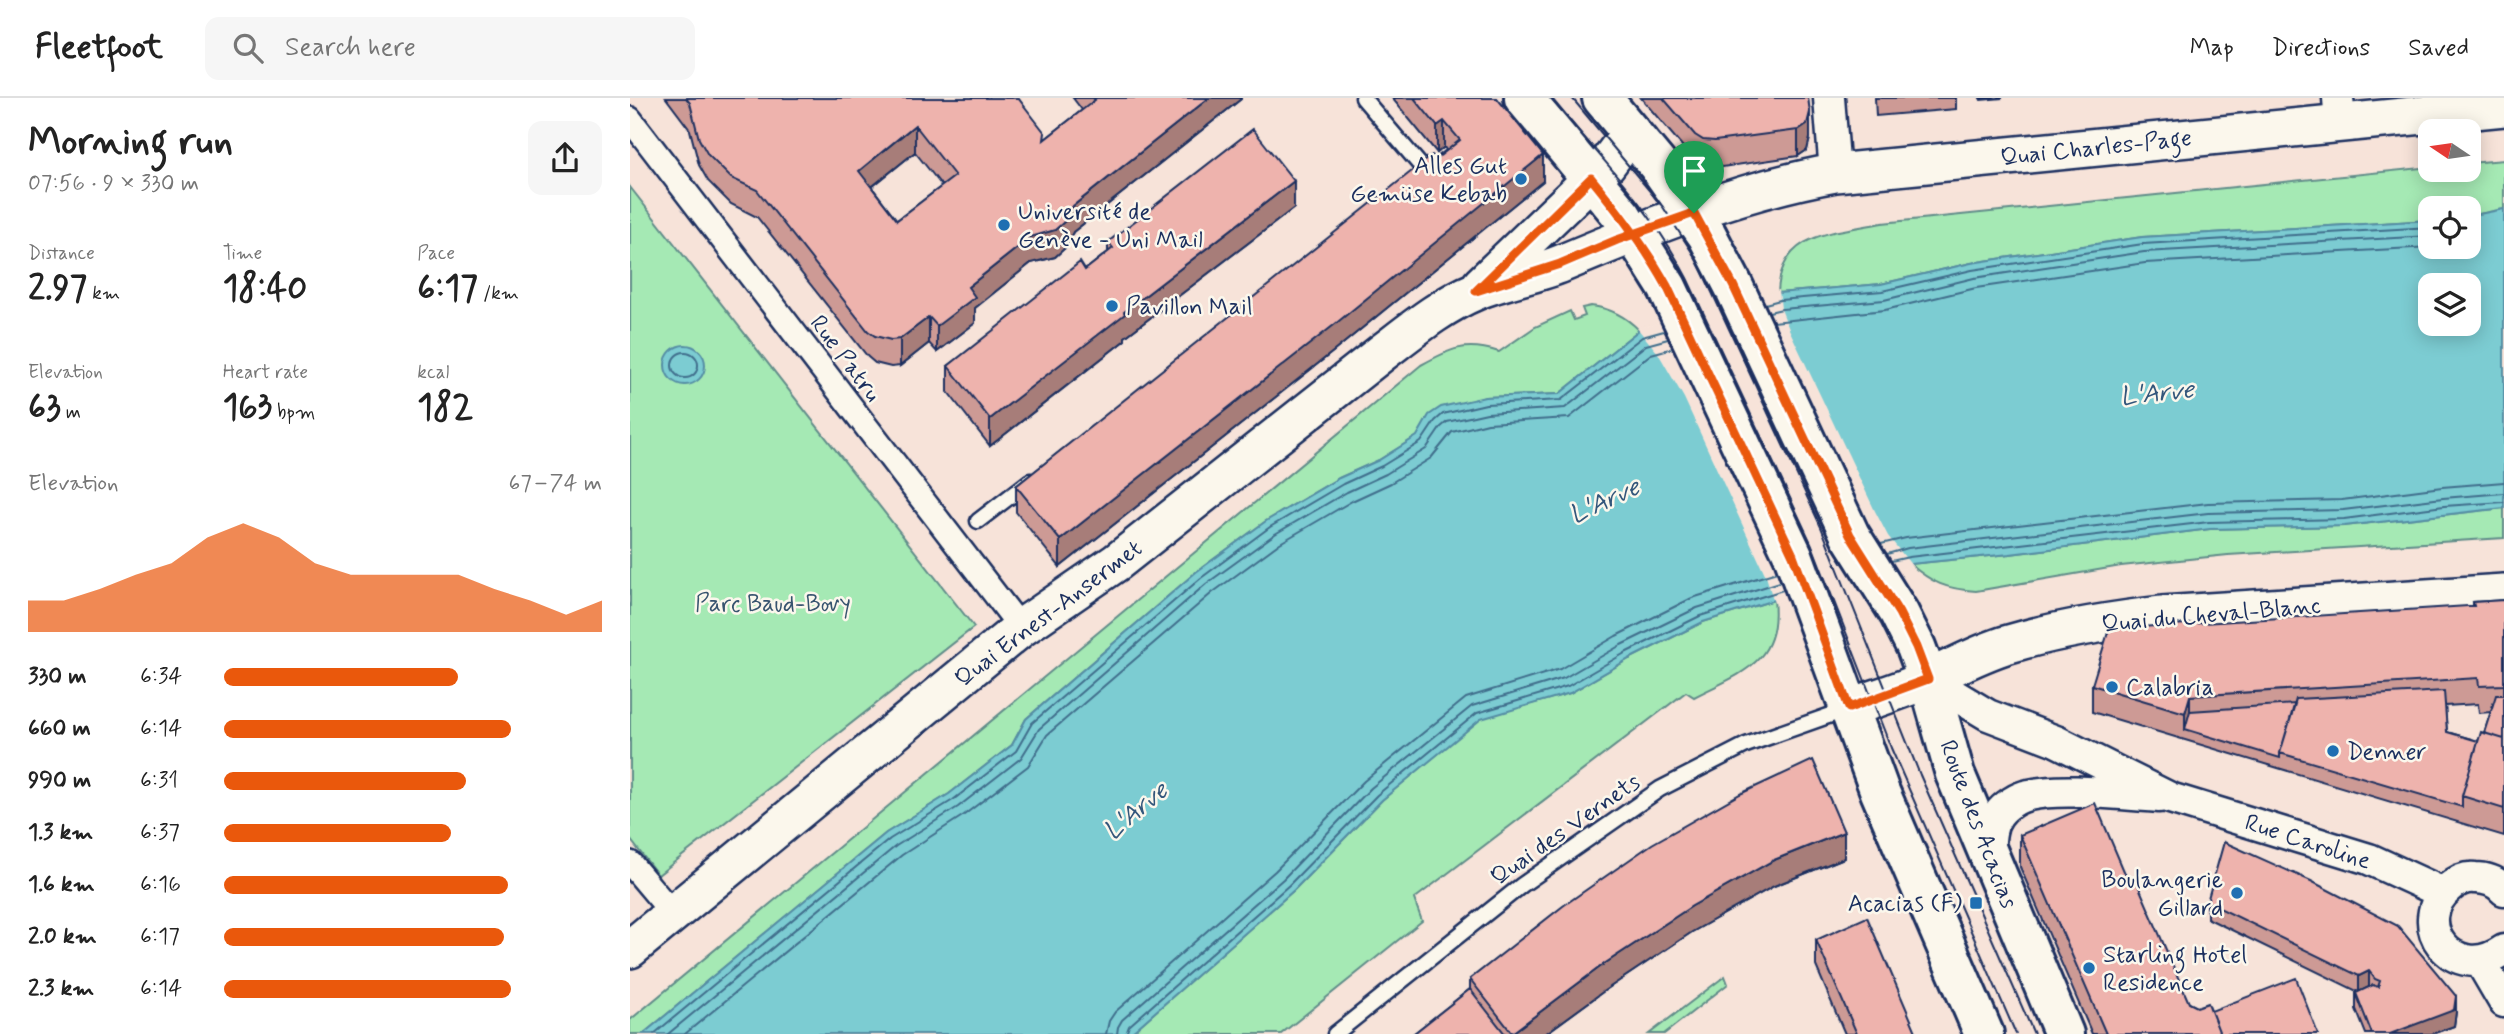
<!DOCTYPE html>
<html lang="en">
<head>
<meta charset="utf-8">
<style>
	body { margin:0; font-family:Mynerve,sans-serif; background:#f6f6f6; color:#222; height:100vh; display:flex; flex-direction:column; font-size:26px; white-space:nowrap }
	* { box-sizing:border-box; margin:0 }
	p { font-size:23px; color:#767676 }
	.icon { flex:none; width:38px; height:38px; fill:none; stroke:currentColor; stroke-width:2; stroke-linecap:round; stroke-linejoin:round }
	.map { position:relative; flex:1; overflow:hidden }
	.drawer { display:flex; flex-direction:column; background:#fff; width:630px }
	.drawer>* { flex:none }
	.needle { width:46px; rotate:283deg }
	.fabs { position:absolute; left:1788px; top:21px; display:grid; gap:14px }
	.fabs a { display:grid; place-items:center; width:63px; height:63px; border-radius:14px; background:#fff; box-shadow:0 4px 18px #0003; font-size:35px }
	.pin { position:absolute; display:grid; place-items:center; width:60px; height:60px; color:#fff; margin:-72px -30px; border-radius:50% 50% 50% 0; rotate:-45deg; box-shadow:0 0 7px #0007 }
	.pin .icon { rotate:45deg }
	.round { display:grid; place-items:center; flex:none; width:74px; height:74px; border-radius:14px; background:#f6f6f6 }
	.summary { display:flex; align-items:center; justify-content:space-between; height:119px; padding:0 28px }
	h1 { font-size:38px; font-weight:700; line-height:52px }
	.stats { display:grid; grid-template-columns:repeat(3,1fr); gap:10px; height:119px; padding:7px 28px }
	.stats div { display:grid; align-content:center }
	.stats b { font-size:35px; font-weight:700 }
	.stats small { font-size:19px; font-weight:400 }
	.stats p { font-size:19px }
	.chart { height:196px; padding:14px 28px }
	.chart p { display:flex; justify-content:space-between }
	.chart svg { width:100%; height:126px; margin-top:7px; fill:#ea580c; opacity:.7 }
	ul { padding:0 28px; list-style:none; font-size:23px }
	li { display:grid; grid-template-columns:112px 84px 1fr; align-items:center; height:52px }
	li i { height:18px; border-radius:9px; background:#ea580c }
	header { display:flex; align-items:center; gap:42px; box-sizing:border-box; height:98px; padding:0 35px; background:#fff; border-bottom:2px solid #e0e0e0 }
	header strong { font-size:33px }
	nav { display:flex; gap:38px; margin-inline-start:auto; font-size:24px }
	.search { width:490px; height:63px; background:#f6f6f6; display:flex; align-items:center; gap:18px; box-sizing:border-box; padding:0 24px; border-radius:14px; color:#767676; font-size:26px }
	main { display:flex; flex:1; min-height:0 }
	.map>svg:first-child { display:block }
	.green { fill:#a5e9b4; stroke:#608c89; stroke-width:2 }
	.water { fill:#7bccd2; stroke:#558da4; stroke-width:2; fill-rule:evenodd }
	.pier { fill:#f7e3d9 }
	.lines { fill:none; stroke-linecap:round; stroke-linejoin:round }
	.shore { stroke:#416e8c; stroke-width:2 }
	.service-casing { stroke:#1b2f5e; stroke-width:19 }
	.pedestrian-casing { stroke:#1b2f5e; stroke-width:28 }
	.minor-casing { stroke:#1b2f5e; stroke-width:35 }
	.tertiary-casing { stroke:#1b2f5e; stroke-width:42 }
	.secondary-casing { stroke:#1b2f5e; stroke-width:44 }
	.service { stroke:#fbf7ec; stroke-width:14 }
	.pedestrian { stroke:#fbf7ec; stroke-width:23 }
	.minor { stroke:#fbf7ec; stroke-width:30 }
	.tertiary { stroke:#fbf7ec; stroke-width:37 }
	.secondary { stroke:#fbf7ec; stroke-width:38 }
	.tram { stroke:#1b2f5e; stroke-width:2 }
	.wall { fill:#cd9a95; stroke:#1b2f5e; stroke-width:2; fill-rule:evenodd }
	.shaded-wall { fill:#a77d79; stroke:#1b2f5e; stroke-width:2 }
	.building { fill:#eeb3ad; stroke:#1b2f5e; stroke-width:2; fill-rule:evenodd }
	.route-casing { stroke:#fff; stroke-width:14 }
	.route { stroke:#ea580c; stroke-width:9 }
	.poi-dot { fill:#1f6fb2; stroke:#fbf7ec; stroke-width:2.5 }
	.labels { text-anchor:middle; stroke-width:5; stroke-linejoin:round; paint-order:stroke }
	.street-label { font-size:24px; fill:#1b2f5e; stroke:#fbf7ec }
	.poi-label { font-size:24px; fill:#1b2f5e; stroke:#fbf7ec; text-anchor:start }
	.park-label { font-size:24px; fill:#37546f; stroke:#fbf7ec }
	.water-label { font-size:26px; font-style:italic; fill:#33567b; stroke:#fbf7ec }
</style>
</head>
<body>
<header>
<strong>Fleetfoot</strong>
<div class="search"><svg class="icon" aria-label="search" viewBox="0 0 24 24"><circle cx="10" cy="10" r="6"/><path d="M15 15l6 6"/></svg>Search here</div>
<nav><a>Map</a><a>Directions</a><a>Saved</a></nav>
</header>
<main>
<section class="drawer">
<div class="summary"><div><h1>Morning run</h1><p>07:56 · 9 × 330 m</p></div><a class="round"><svg class="icon" aria-label="share" viewBox="0 0 24 24"><path d="M12 15V3M7 8l5-5 5 5M5 13v7h14v-7"/></svg></a></div>
<div class="stats">
<div><p>Distance</p><b>2.97<small> km</small></b></div>
<div><p>Time</p><b>18:40</b></div>
<div><p>Pace</p><b>6:17<small> /km</small></b></div>
</div>
<div class="stats">
<div><p>Elevation</p><b>63<small> m</small></b></div>
<div><p>Heart rate</p><b>163<small> bpm</small></b></div>
<div><p>kcal</p><b>182</b></div>
</div>
<div class="chart"><p><span>Elevation</span>67–74 m</p>
<svg viewBox="0 0 160 44" preserveAspectRatio="none"><path d="M0 44V33L10 33L20 29L30 24L40 20L50 11L60 6L70 11L80 20L90 24L100 24L110 24L120 24L130 29L140 33L150 38L160 33V44z"/></svg>
</div>
<ul>
<li><b>330 m</b>6:34<i style="width:62%"></i></li>
<li><b>660 m</b>6:14<i style="width:76%"></i></li>
<li><b>990 m</b>6:31<i style="width:64%"></i></li>
<li><b>1.3 km</b>6:37<i style="width:60%"></i></li>
<li><b>1.6 km</b>6:16<i style="width:75%"></i></li>
<li><b>2.0 km</b>6:17<i style="width:74%"></i></li>
<li><b>2.3 km</b>6:14<i style="width:76%"></i></li>
</ul>
</section>
<div class="map">
<svg width="1874" height="936" viewBox="0 0 1874 936">
	<rect width="100%" height="100%" fill="#f7e3d9"/>
	<filter id="ink" filterUnits="userSpaceOnUse"><feTurbulence type="fractalNoise" baseFrequency=".0143" numOctaves="2"/><feDisplacementMap in="SourceGraphic" scale="14" xChannelSelector="R" yChannelSelector="G"/><feConvolveMatrix kernelMatrix="1 2 1 2 8 2 1 2 1" color-interpolation-filters="sRGB"/></filter>
	<g filter="url(#ink)">
		<path class="green" d="M1874,62V111L1839,118V110H1801V122L1512,139L1341,165L1251,186L1148,195C1150,133 1205,135 1252,125L1801,69V72H1839V65Z
			M0,89L344,529L28,777L0,741Z
			M961,208C980,210 996,219 1009,232L929,296L855,299L799,318L788,338L749,362L709,380L636,423L566,474L396,621L382,647L319,696L256,735L13,936H0V922L791,267C820,251 835,243 869,254L905,229L940,213L944,222L955,218L952,210Z
			M1874,410V440L1598,457L1491,468L1346,493C1316,491 1302,485 1280,466L1380,456L1580,431L1714,428Z
			M1144,502C1151,565 1111,575 1064,599L1056,594L784,801L792,823L651,936H500L664,792L752,702L851,620L940,595L999,561L1073,524Z
			M1095,878L1098,886L1034,936H1019Z"/>
		<path class="water" d="M1874,111V410L1714,428L1580,431L1380,456L1280,466L1144,502L1073,524L999,561L940,595L851,621L752,702L664,792L500,936H13L256,735L319,696L382,647L396,621L566,474L636,423L709,380L749,362L787,338L799,317L811,309L855,299L929,296L1009,232L1148,195L1251,186L1341,165L1512,139L1801,122V149H1839V118ZM1801,187H1839V226H1801Z
			M35 267a20 20 0 1 1 40 0a20 20 0 1 1-40 0Z"/>
		<path class="pier" d="M1149,192L1151,211L1159,231L1245,413L1258,438L1283,469L1144,505L1136,478L1054,300L1028,255L1007,230Z"/>
		<g class="lines">
			<path class="shore" d="M1135,206L1150,202L1252,193L1342,172L1513,146L1801,129
				M1139,214L1152,211L1254,202L1344,180L1514,154L1801,138
				M1143,224L1255,212L1346,190L1515,165L1801,149
				M42 267a13 13 0 1 1 26 0a13 13 0 1 1-26 0Z
				M1251,446L1276,440L1578,405L1712,402L1812,389L1874,384
				M1257,456L1278,450L1578,415L1713,412L1813,400L1874,395
				M1261,463L1279,459L1579,424L1714,421L1814,408L1874,404
				M24,936L260,741L323,702L386,653L402,625L571,480L640,429L713,386L752,368L791,344L805,323L813,316L856,306L931,302L1012,239L1034,233
				M38,936L266,748L328,709L391,660L409,631L576,486L645,436L717,394L756,376L796,351L811,329L817,324L857,315L935,310L1016,247L1038,241
				M55,936L272,757L334,717L398,668L417,637L582,495L650,445L722,403L761,385L801,360L822,334L858,325L939,320L1021,256L1043,250
				M476,936L479,923L485,914L645,773L734,683L836,600L930,571L986,538L1062,500L1147,474
				M487,936L488,929L492,922L653,781L741,690L842,608L934,580L991,547L1067,510L1150,484
				M496,936L499,928L659,787L747,697L847,615L938,588L995,555L1070,518L1153,492"/>
			<g class="service-casing">
				<path id="service" d="M733,0L796,74L788,80
					M348,423L400,383
					M705,936L892,787L1030,691L1116,647L1218,611"/>
			</g>
			<g class="pedestrian-casing">
				<path id="pedestrian" d="M0,21L391,530
					M0,765L43,816"/>
			</g>
			<g class="minor-casing">
				<path id="minor" d="M1199,0L1205,75
					M1708,0L1710,26
					M1298,581L1358,617L1426,643L1540,700L1739,761L1813,795
					M1359,759C1360,745 1359,729 1368,717C1374,708 1388,699 1399,697C1433,689 1492,697 1529,699
					M1874,792C1866,783 1856,780 1845,780C1836,779 1827,783 1820,789C1777,824 1823,888 1874,852
					M1850,863L1874,904"/>
			</g>
			<g class="tertiary-casing">
				<path id="tertiary" d="M851,187L977,66L1001,34
					M1219,610C1246,600 1274,592 1300,580C1326,568 1351,554 1379,546C1429,531 1480,523 1532,517L1874,495
					M0,851L391,530L487,464L753,254C782,232 812,207 846,193C874,181 905,177 933,165C1021,128 1111,92 1205,75L1874,9"/>
			</g>
			<g class="secondary-casing">
				<path id="secondary" d="M894,0L993,119L1037,189L1163,457L1250,694L1354,936
					M972,0L1027,66L1077,137L1103,187L1220,437L1269,515L1286,549L1298,581L1325,676L1434,936"/>
			</g>
			<use href="#service" class="service"/>
			<use href="#pedestrian" class="pedestrian"/>
			<use href="#minor" class="minor"/>
			<use href="#tertiary" class="tertiary"/>
			<use href="#secondary" class="secondary"/>
			<path class="tram" d="M920,0C969,57 1022,112 1057,180L1182,447L1261,650L1386,936
				M942,0L1033,109L1067,162L1191,429L1290,677L1404,936"/>
		</g>
		<path class="wall" d="M36,0H388L415,41L452,12L443,0H611V1L443,134L435,150L425,159L401,165L345,210V225L307,254L299,245L270,268L261,269L245,265L238,259L127,119L101,106L78,83L69,67L60,32ZM285,54L312,88L267,122L242,89Z
			M762,0H867L913,83L704,253L430,469L386,414V388L816,52L814,49L807,55Z
			M1011,0H1178L1180,40L1177,52L1168,58L1085,70L1073,68L1065,63Z
			M1245,0H1326V11L1246,18Z
			M1350,0H1373L1351,2Z
			M664,110L495,239V242L360,348L318,294V268L455,172L478,154V144Z
			M1874,502V738L1462,614V587L1843,508V504ZM1848,606L1849,615L1861,614L1854,635L1848,643L1817,634L1815,608Z
			M1390,737L1559,905L1567,909L1581,913L1688,936H1462L1390,769Z
			M1214,760L1144,788L1062,834L974,893L915,936H783L840,891V881Z
			M1577,804L1826,898V914L1824,928L1802,936H1736L1726,911V895L1729,894L1577,820Z
			M1186,842L1287,936H1215L1186,868Z"/>
		<path class="shaded-wall" d="M579,0H611V1L443,134L435,150L425,159L401,165L345,210V225L307,254V228L338,189L401,139L443,108Z
			M1180,14V40L1177,52L1168,58V32Z
			M814,23V49L807,55V28Z
			M285,27V54L229,99V73Z
			M913,57V83L704,253L430,469V442Z
			M664,83V110L495,239V242L360,348V321L494,214Z
			M299,219V245L270,268V241Z
			M1560,598V624L1555,631V615Z
			M1214,734V760L1144,788L1062,834L974,893L915,936H882V935L974,866L1062,808L1144,762Z
			M1739,873V889L1729,894V878Z
			M1826,898V914L1824,928L1802,936H1760Z"/>
		<path class="building" d="M56,0H388L415,35L414,42L465,2L463,0H579L443,108L435,123L425,132L401,139L338,189L345,199L307,228L299,219L270,241L261,242L245,238L238,233L127,92L101,80L78,57L69,41L60,5ZM285,27L325,78L267,122L229,73Z
			M784,0H867L913,57L704,227L430,442L386,388L802,57L806,61L830,42L814,23L807,28Z
			M1033,0H1178L1180,14L1177,26L1168,32L1085,43L1073,42L1065,37Z
			M623,31L664,83L494,214L495,216L360,321L318,268L450,164L455,172L483,150L478,144Z
			M1874,502V587L1849,588L1848,580L1560,598L1555,615L1462,587L1479,531L1838,508H1844L1843,504Z
			M1814,593L1817,634L1848,643L1832,698V709L1650,655L1666,601Z
			M1866,597H1874V641L1854,635Z
			M1665,606L1650,655V660L1555,631L1560,613Z
			M1851,634L1874,641V711L1832,698Z
			M1183,662L1214,734L1144,762L1062,808L974,866L882,935L840,881L933,808L1022,746L1110,696Z
			M1465,705L1499,785L1506,782L1559,905L1567,909L1578,905L1590,936H1476L1390,737Z
			M1594,744L1681,783L1768,828L1826,898L1824,912L1760,936H1742L1726,895L1743,887L1748,889L1750,883L1745,881L1739,873L1729,878L1577,804Z
			M1237,819L1287,936H1227L1186,842Z
			M1666,880L1688,936H1590L1581,913Z
			M840,891L875,936H783Z"/>
	</g>
	<g class="lines" filter="url(#ink)">
		<g class="route-casing">
			<path id="route" d="M1064,115L987,142L930,166L846,193L961,80C989,114 1016,150 1037,188L1163,457L1219,610L1298,581L1286,549L1269,515L1220,437L1103,187L1064,115"/>
		</g>
		<use href="#route" class="route"/>
	</g>
	<g class="poi-dot">
		<circle cx="891" cy="81" r="7"/>
		<circle cx="374" cy="127" r="7"/>
		<circle cx="482" cy="208" r="7"/>
		<circle cx="1482" cy="589" r="7"/>
		<circle cx="1703" cy="653" r="7"/>
		<circle cx="1607" cy="795" r="7"/>
		<rect x="1339" y="798" width="14" height="14" rx="3.5"/>
		<circle cx="1459" cy="870" r="7"/>
	</g>
	<g class="labels">
		<g class="street-label">
			<text transform="translate(1466 49) rotate(-6)" y="8">Quai Charles-Page</text>
			<text transform="translate(216 260) rotate(53)" y="8">Rue Patru</text>
			<text transform="translate(418 515) rotate(-37)" y="8">Quai Ernest-Ansermet</text>
			<text transform="translate(1581 516) rotate(-5)" y="8">Quai du Cheval-Blanc</text>
			<text transform="translate(1349 726) rotate(69)" y="8">Route des Acacias</text>
			<text transform="translate(935 731) rotate(-35)" y="8">Quai des Vernets</text>
			<text transform="translate(1678 743) rotate(18)" y="8">Rue Caroline</text>
		</g>
		<g class="poi-label">
			<text x="877" y="75" text-anchor="end">Alles Gut<tspan x="877" dy="28">Gemüse Kebab</tspan></text>
			<text x="388" y="121">Université de<tspan x="388" dy="28">Genève - Uni Mail</tspan></text>
			<text x="496" y="216">Pavillon Mail</text>
			<text x="1496" y="597">Calabria</text>
			<text x="1717" y="661">Denner</text>
			<text x="1593" y="789" text-anchor="end">Boulangerie<tspan x="1593" dy="28">Gillard</tspan></text>
			<text x="1332" y="813" text-anchor="end">Acacias (F)</text>
			<text x="1473" y="864">Starling Hotel<tspan x="1473" dy="28">Residence</tspan></text>
		</g>
		<g class="park-label">
			<text x="143" y="513">Parc Baud-Bovy</text>
		</g>
		<g class="water-label">
			<text transform="translate(1527 294) rotate(-6)" y="9">L'Arve</text>
			<text transform="translate(974 402) rotate(-25)" y="9">L'Arve</text>
			<text transform="translate(505 712) rotate(-40)" y="9">L'Arve</text>
		</g>
	</g>
</svg>
<div class="fabs">
<a><svg class="needle" viewBox="-14 -14 28 28"><path d="M0-13l5 13h-10z" fill="#e53935"/><path d="M0 13l5-13h-10z" fill="#767676"/></svg></a>
<a><svg class="icon" aria-label="locate" viewBox="0 0 24 24"><circle cx="12" cy="12" r="6"/><path d="M12 2v4M12 18v4M2 12h4M18 12h4"/></svg></a>
<a><svg class="icon" aria-label="layers" viewBox="0 0 24 24"><path d="M12 4l9 5-9 5-9-5zM3 14l9 5 9-5"/></svg></a>
</div>
<div class="pin" style="left:1064px;top:115px;background:#1e9e55"><svg class="icon" aria-label="arrive" viewBox="0 0 24 24"><path d="M6 21V4h12l-3 4 3 4H6"/></svg></div>
</div>
</main>
</body>
</html>
